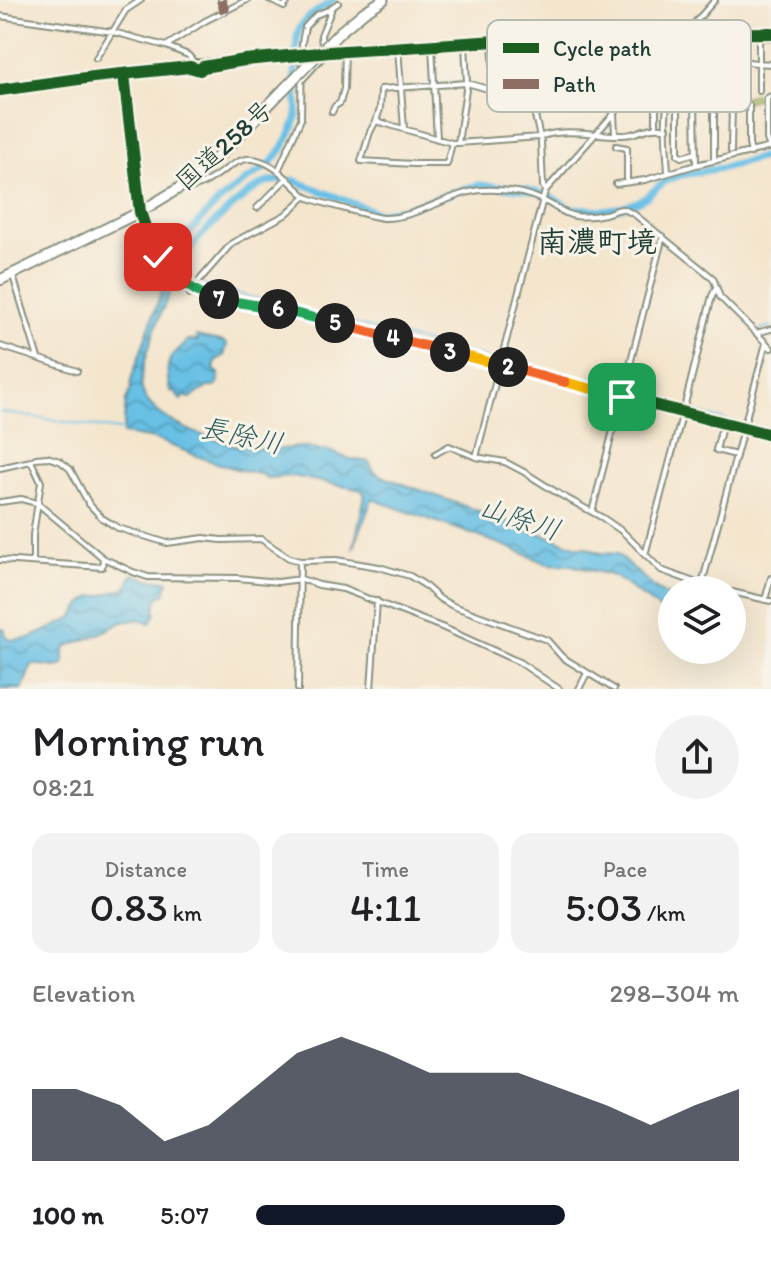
<!DOCTYPE html>
<html lang="en">
<head>
<meta charset="utf-8">
<style>
	body { margin:0; font-family:Itim,"Klee One",sans-serif; background:#f2f2f2; color:#202124; height:100vh; display:flex; flex-direction:column; font-size:30px; white-space:nowrap }
	* { box-sizing:border-box; margin:0 }
	p { font-size:26px; color:#757577 }
	.icon { flex:none; width:44px; height:44px; fill:none; stroke:currentColor; stroke-width:2; stroke-linecap:round; stroke-linejoin:round }
	.map { position:relative; height:689px; overflow:hidden }
	.drawer { display:flex; flex-direction:column; background:#fff; flex:1 }
	.drawer>* { flex:none }
	.fabs { position:absolute; left:658px; top:576px; display:grid; gap:16px }
	.fabs a { display:grid; place-items:center; width:88px; height:88px; border-radius:50%; background:#fff; box-shadow:0 8px 32px #0002; font-size:40px }
	.pin { position:absolute; display:grid; place-items:center; width:68px; height:68px; color:#fff; margin:-34px; border-radius:16px; box-shadow:0 4px 12px #0006 }
	.km { position:absolute; width:40px; height:40px; margin:-20px; border-radius:50%; background:#222; color:#fff; font-size:22px; line-height:40px; text-align:center }
	.round { display:grid; place-items:center; flex:none; width:84px; height:84px; border-radius:42px; background:#f2f2f2 }
	.head { display:flex; align-items:center; justify-content:space-between; height:136px; padding:0 32px }
	h1 { font-size:44px; font-weight:600; line-height:60px }
	.metrics { display:grid; grid-template-columns:repeat(3,1fr); gap:12px; height:136px; padding:8px 32px }
	.metrics div { display:grid; align-content:center; border-radius:20px; background:#f2f2f2; text-align:center }
	.metrics b { font-size:40px; font-weight:600 }
	.metrics small { font-size:22px; font-weight:400 }
	.metrics p { font-size:22px }
	.chart { height:224px; padding:16px 32px }
	.chart p { display:flex; justify-content:space-between }
	.chart svg { width:100%; height:144px; margin-top:8px; fill:#111827; opacity:.7 }
	ul { padding:0 32px; list-style:none; font-size:26px }
	li { display:grid; grid-template-columns:128px 96px 1fr; align-items:center; height:60px }
	li i { height:20px; border-radius:10px; background:#111827 }
	.map>svg:first-child { display:block }
	.park { fill:#b7c668; stroke:#6b824e; stroke-width:2 }
	.water { fill:url(#water-waves); stroke:#447e8c; stroke-width:2 }
	.lines { fill:none; stroke-linecap:round; stroke-linejoin:round }
	.stream { stroke:#68c0e5; stroke-width:2 }
	.river { stroke:#68c0e5; stroke-width:7 }
	.street-casing { stroke:#8a9180; stroke-width:8 }
	.secondary-casing { stroke:#8a9180; stroke-width:10 }
	.highway-casing { stroke:#8a9180; stroke-width:13 }
	.street { stroke:#fff; stroke-width:4 }
	.secondary { stroke:#fff; stroke-width:6 }
	.highway { stroke:#fff; stroke-width:9 }
	.rail { stroke:#1f3d34; stroke-width:2 }
	.highway-bridge-casing { stroke:#8a9180; stroke-width:13; stroke-linecap:butt }
	.highway-bridge { stroke:#fff; stroke-width:9 }
	.quiet { stroke:#8d6e63; stroke-width:10; stroke-dasharray:20 10; stroke-linecap:butt }
	.cycleway-casing { stroke:#f7f3e8; stroke-width:17 }
	.cycleway { stroke:#1b5e20; stroke-width:12 }
	.split-1-casing { stroke:#fff; stroke-width:16 }
	.split-2-casing { stroke:#fff; stroke-width:16 }
	.split-3-casing { stroke:#fff; stroke-width:16 }
	.split-4-casing { stroke:#fff; stroke-width:16 }
	.split-5-casing { stroke:#fff; stroke-width:16 }
	.split-6-casing { stroke:#fff; stroke-width:16 }
	.split-7-casing { stroke:#fff; stroke-width:16 }
	.split-8-casing { stroke:#fff; stroke-width:16 }
	.split-9-casing { stroke:#fff; stroke-width:16 }
	.split-1 { stroke:#f5b400; stroke-width:10 }
	.split-2 { stroke:#f0652b; stroke-width:10 }
	.split-3 { stroke:#f5b400; stroke-width:10 }
	.split-4 { stroke:#f0652b; stroke-width:10 }
	.split-5 { stroke:#f0652b; stroke-width:10 }
	.split-6 { stroke:#22a559; stroke-width:10 }
	.split-7 { stroke:#22a559; stroke-width:10 }
	.split-8 { stroke:#22a559; stroke-width:10 }
	.split-9 { stroke:#f5b400; stroke-width:10 }
	.labels { text-anchor:middle; stroke-width:6; stroke-linejoin:round; paint-order:stroke }
	.street-label { font-size:26px; fill:#1f3d34; stroke:#f7f3e8 }
	.water-label { font-size:28px; font-style:italic; fill:#315e60; stroke:#f7f3e8 }
	.quarter-label { font-size:30px; font-weight:bold; fill:#1f3d34; stroke:#f7f3e8 }
	.key { fill:#f7f3e8; stroke:#b6bcb2; stroke-width:2 }
	.key-label { font-size:22px; fill:#1f3d34 }
</style>
</head>
<body>
<div class="map">
<svg width="771" height="689" viewBox="0 0 771 689">
	<defs>
		<pattern id="water-waves" width="16" height="10" patternUnits="userSpaceOnUse" patternTransform="scale(2)"><rect width="16" height="10" fill="#68c0e5"/><path d="M0 5q4-4 8 0t8 0" fill="none" stroke="#559dba"/></pattern>
	</defs>
	<rect width="100%" height="100%" fill="#f7f3e8"/>
	<filter id="ink" filterUnits="userSpaceOnUse"><feTurbulence type="fractalNoise" baseFrequency=".0125" numOctaves="2"/><feDisplacementMap in="SourceGraphic" scale="16" xChannelSelector="R" yChannelSelector="G"/><feConvolveMatrix kernelMatrix="1 2 1 2 8 2 1 2 1" color-interpolation-filters="sRGB"/></filter>
	<filter id="wash" filterUnits="userSpaceOnUse"><feTurbulence type="fractalNoise" baseFrequency=".006" numOctaves="4" result="noise"/><feDisplacementMap in="SourceGraphic" scale="32" xChannelSelector="R" yChannelSelector="G"/><feGaussianBlur stdDeviation="1.8" result="paint"/><feColorMatrix in="noise" values="0 0 0 0 0 0 0 0 0 0 0 0 0 0 0 0 0 1.4 0 .05"/><feComposite in="paint" operator="in"/></filter>
	<g filter="url(#wash)">
		<rect width="100%" height="100%" fill="#f4e5cd"/>
		<path class="park" d="M684,71L712,97H743L771,90V95L745,102H698L696,96L702,90L682,73Z"/>
		<path class="water" d="M168,273L177,280C165,298 137,371 142,390C153,426 232,448 265,449C277,450 289,448 301,447C309,447 317,451 325,450L350,459L369,462L374,471L381,476L578,547H585L600,553L617,554L656,589L672,598V618L614,576L571,565L548,564L506,546L372,499L353,550L365,496L362,490L293,476L266,478L264,475L236,469L205,459L155,439L123,434L126,400L131,389V380Z
			M196,336L224,342L227,344L224,356L216,360L214,370L219,373L218,384L215,387H208L190,398L185,396L181,400L175,393L170,391C168,380 165,366 172,356C177,350 183,347 187,340L198,341Z
			M133,574L147,579L168,581L165,594L157,598L155,610L156,614L150,623L139,619L122,622L95,636L67,646L64,652V665L56,667L32,664L23,687L21,689H0V629H4L7,638L11,640L30,638L67,621L75,615L82,604L93,596C100,598 115,590 126,589Z"/>
		<g class="lines">
			<path class="stream" d="M200,284L771,432
				M759,330L771,326
				M0,412L125,431"/>
			<path class="river" d="M293,180L378,213L405,208L467,188L480,185L525,189L548,195L570,208L603,210L618,208L637,202L646,197L665,181L681,175L722,168L771,155
				M179,267C170,242 223,197 242,183C254,175 268,168 276,157C284,147 293,131 296,119C300,107 295,94 295,82C294,74 296,66 296,57C297,48 295,36 300,27C308,14 323,9 333,0
				M172,280C180,265 189,250 200,237C213,223 247,192 263,184C269,181 275,181 282,180"/>
		</g>
	</g>
	<g filter="url(#ink)">
		<g class="lines">
			<g class="street-casing">
				<path id="street" d="M221,0L225,12
					M270,0L284,7L289,0
					M0,16L113,32L166,46L188,55L196,64L203,67
					M531,39L534,111L541,142L543,186L545,190
					M166,46L205,21L247,0
					M432,46L437,139
					M398,48L404,129
					M96,58L126,10L141,0
					M675,60C696,46 716,47 740,47L741,49V86L739,88H716L701,73L692,50
					M598,70H607L626,49
					M699,70L741,72
					M124,75L140,212
					M302,80L323,57L321,35L331,11
					M683,85L678,99V155L681,157L696,153
					M0,90L93,77L190,67L200,70L203,67L245,60L330,52L589,35L771,33
					M759,91V42L761,38H771
					M609,100L654,49
					M617,108L599,91L597,51L600,50L654,49L680,72
					M332,112L335,106L340,103L344,89L345,51
					M614,113L615,134
					M376,121L380,109L381,89L467,83L495,91L492,42
					M656,127V99L648,91L665,74L689,89L695,98L696,165
					M452,143L447,164H413L361,161L370,132L376,121L452,143H458L539,137C566,127 596,136 623,135C633,135 639,131 648,129C654,127 661,128 667,128
					M458,143L467,83L465,44
					M616,146L627,148V182
					M770,148L767,139V98L771,96
					M731,151L732,104
					M714,161V107L715,104H747L749,105V144L751,153
					M278,171L301,119L302,42L305,27L316,15L328,10L338,3
					M668,172C666,134 655,63 709,59C730,57 750,64 771,64
					M616,184L645,180L696,165L771,147
					M182,188C208,192 232,155 253,159C277,163 289,183 307,197C313,201 374,217 383,218C416,219 451,192 482,190C503,189 523,191 542,200C552,204 563,214 575,216C583,217 596,216 605,214C610,213 617,209 622,209C625,209 631,213 634,214L713,278L720,297L771,348
					M257,208L287,178
					M13,276L38,358
					M190,294L197,283L232,243L285,215L306,196
					M247,303L270,307L316,318L771,435
					M756,333L771,329
					M0,346L77,371
					M723,423L716,450L736,455
					M435,454L449,446L476,457L505,462L524,472L559,494L603,518L623,532L661,570L702,585L723,590
					M476,457L545,191L715,0
					M31,461L41,482L33,535V562
					M0,468L31,461L36,458L47,457L60,461L70,469L89,504L102,518L118,528L167,543L204,538L221,540L261,539L289,558L300,561L336,560L379,567L410,576L423,584L440,599L453,606L547,640L562,657L614,689
					M0,502L21,499L37,503L103,558L133,572L148,577L238,578L278,582L301,579L319,585L343,589L444,628L519,662L559,689
					M592,512L663,236
					M645,555L683,412L712,296L716,288
					M0,560L102,567L103,558
					M702,584L766,343
					M732,592L771,601
					M765,600L771,578
					M298,689L300,561
					M371,689L377,601
					M579,689L587,673"/>
			</g>
			<g class="secondary-casing">
				<path id="secondary" d="M140,212L151,245L158,257L177,277L209,298L247,303"/>
			</g>
			<g class="highway-casing">
				<path id="highway" d="M340,32L364,12L383,0
					M0,280L140,212L181,187L205,169L233,142L285,88"/>
			</g>
			<use href="#street" class="street"/>
			<use href="#secondary" class="secondary"/>
			<use href="#highway" class="highway"/>
			<path class="rail" d="M0,83L247,54L318,48L636,28H771"/>
			<g class="highway-bridge-casing">
				<path id="highway-bridge" d="M285,88L340,32"/>
			</g>
			<use href="#highway-bridge" class="highway-bridge"/>
			<path class="quiet" d="M221,0L225,12"/>
			<g class="cycleway-casing">
				<path id="cycleway" d="M124,75L140,212L151,245L158,257L177,277L209,298L270,307L316,318L771,435
					M0,90L93,77L190,67L200,70L203,67L245,60L330,52L589,35L771,33"/>
			</g>
			<use href="#cycleway" class="cycleway"/>
		</g>
	</g>
	<g class="lines" filter="url(#ink)">
		<g class="split-1-casing">
			<path id="split-1" d="M565,382L622,397"/>
		</g>
		<g class="split-2-casing">
			<path id="split-2" d="M508,367L565,382"/>
		</g>
		<g class="split-3-casing">
			<path id="split-3" d="M450,352L508,367"/>
		</g>
		<g class="split-4-casing">
			<path id="split-4" d="M393,338L450,352"/>
		</g>
		<g class="split-5-casing">
			<path id="split-5" d="M335,323L393,338"/>
		</g>
		<g class="split-6-casing">
			<path id="split-6" d="M278,309L335,323"/>
		</g>
		<g class="split-7-casing">
			<path id="split-7" d="M219,299L278,309"/>
		</g>
		<g class="split-8-casing">
			<path id="split-8" d="M169,269C182,282 201,297 219,299"/>
		</g>
		<g class="split-9-casing">
			<path id="split-9" d="M158,257L169,269"/>
		</g>
		<use href="#split-1" class="split-1"/>
		<use href="#split-2" class="split-2"/>
		<use href="#split-3" class="split-3"/>
		<use href="#split-4" class="split-4"/>
		<use href="#split-5" class="split-5"/>
		<use href="#split-6" class="split-6"/>
		<use href="#split-7" class="split-7"/>
		<use href="#split-8" class="split-8"/>
		<use href="#split-9" class="split-9"/>
	</g>
	<g class="labels">
		<g class="street-label">
			<text transform="translate(224 145) rotate(-42)" y="9">国道258号</text>
		</g>
		<g class="water-label">
			<text transform="translate(242 435) rotate(12)" y="10">長除川</text>
			<text transform="translate(520 518) rotate(18)" y="10">山除川</text>
		</g>
		<g class="quarter-label">
			<text x="597" y="252">南濃町境</text>
		</g>
	</g>
	<rect x="487" y="20" width="264" height="92" rx="12" class="key"/>
	<rect x="503" y="43" width="36" height="10" fill="#1b5e20"/>
	<rect x="503" y="79" width="36" height="10" fill="#8d6e63"/>
	<g class="key-label">
		<text x="553" y="56">Cycle path</text>
		<text x="553" y="92">Path</text>
	</g>
</svg>
<div class="fabs">
<a><svg class="icon" aria-label="layers" viewBox="0 0 24 24"><path d="M12 4l9 5-9 5-9-5zM3 14l9 5 9-5"/></svg></a>
</div>
<div class="pin" style="left:622px;top:397px;background:#1e9e55"><svg class="icon" aria-label="arrive" viewBox="0 0 24 24"><path d="M6 21V4h12l-3 4 3 4H6"/></svg></div>
<div class="pin" style="left:158px;top:257px;background:#d93025"><svg class="icon" aria-label="check" viewBox="0 0 24 24"><path d="M5 12l5 5 9-10"/></svg></div>
<b class="km" style="left:508px;top:367px">2</b>
<b class="km" style="left:450px;top:352px">3</b>
<b class="km" style="left:393px;top:338px">4</b>
<b class="km" style="left:335px;top:323px">5</b>
<b class="km" style="left:278px;top:309px">6</b>
<b class="km" style="left:219px;top:299px">7</b>
</div>
<section class="drawer">
<div class="head"><div><h1>Morning run</h1><p>08:21</p></div><a class="round"><svg class="icon" aria-label="share" viewBox="0 0 24 24"><path d="M12 15V3M7 8l5-5 5 5M5 13v7h14v-7"/></svg></a></div>
<div class="metrics">
<div><p>Distance</p><b>0.83<small> km</small></b></div>
<div><p>Time</p><b>4:11</b></div>
<div><p>Pace</p><b>5:03<small> /km</small></b></div>
</div>
<div class="chart"><p><span>Elevation</span>298–304 m</p>
<svg viewBox="0 0 160 44" preserveAspectRatio="none"><path d="M0 44V22L10 22L20 27L30 38L40 33L50 22L60 11L70 6L80 11L90 17L100 17L110 17L120 22L130 27L140 33L150 27L160 22V44z"/></svg>
</div>
<ul>
<li><b>100 m</b>5:07<i style="width:64%"></i></li>
</ul>
</section>
</body>
</html>
